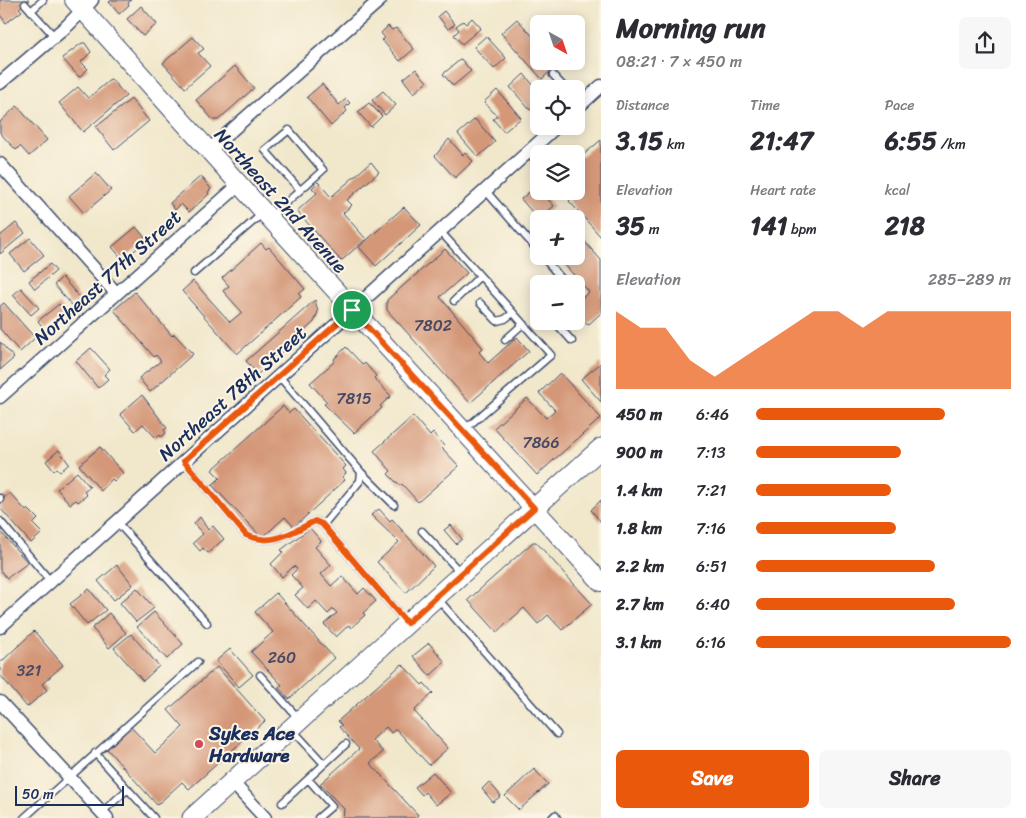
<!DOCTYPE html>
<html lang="en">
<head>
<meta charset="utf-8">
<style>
	body { margin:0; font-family:Sriracha,sans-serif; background:#f7f7f7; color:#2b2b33; height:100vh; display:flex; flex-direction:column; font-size:19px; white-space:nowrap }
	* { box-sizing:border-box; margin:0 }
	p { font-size:16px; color:#7c7c81 }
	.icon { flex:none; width:28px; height:28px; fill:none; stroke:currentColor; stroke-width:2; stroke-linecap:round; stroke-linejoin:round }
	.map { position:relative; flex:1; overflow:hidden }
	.side { display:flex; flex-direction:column; background:#fff; width:425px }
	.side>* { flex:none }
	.needle { width:32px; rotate:140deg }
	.tools { position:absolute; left:530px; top:15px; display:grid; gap:10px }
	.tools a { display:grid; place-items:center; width:55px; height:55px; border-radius:8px; background:#fff; box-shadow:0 2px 12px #0003; font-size:25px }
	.scale { position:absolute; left:15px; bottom:12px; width:109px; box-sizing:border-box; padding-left:5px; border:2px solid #1b2f5e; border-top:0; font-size:14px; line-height:18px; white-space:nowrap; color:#1b2f5e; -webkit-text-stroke:4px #fcf5e5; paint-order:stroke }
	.pin { position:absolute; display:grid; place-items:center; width:42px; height:42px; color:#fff; margin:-21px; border:2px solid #fff; border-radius:50%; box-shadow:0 1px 5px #0007 }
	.round { display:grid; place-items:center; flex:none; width:52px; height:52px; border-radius:8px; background:#f7f7f7 }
	.summary { display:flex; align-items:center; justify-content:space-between; height:85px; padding:0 15px }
	h1 { font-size:28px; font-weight:700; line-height:38px }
	.figures { display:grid; grid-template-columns:repeat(3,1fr); gap:8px; height:85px; padding:5px 15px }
	.figures div { display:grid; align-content:center }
	.figures b { font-size:25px; font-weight:700 }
	.figures small { font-size:14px; font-weight:400 }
	.figures p { font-size:14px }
	.chart { height:140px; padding:10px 15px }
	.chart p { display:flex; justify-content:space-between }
	.chart svg { width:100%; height:90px; margin-top:5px; fill:#ea580c; opacity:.7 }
	.button { display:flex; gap:10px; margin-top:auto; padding:10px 15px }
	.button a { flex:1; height:58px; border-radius:8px; background:#ea580c; color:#fff; font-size:20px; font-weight:700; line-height:58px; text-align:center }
	.button a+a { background:#f7f7f7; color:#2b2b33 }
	ul { padding:0 15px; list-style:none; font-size:16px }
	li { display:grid; grid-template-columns:80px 60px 1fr; align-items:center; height:38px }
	li i { height:12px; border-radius:6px; background:#ea580c }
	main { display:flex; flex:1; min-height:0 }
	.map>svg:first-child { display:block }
	.building { fill:#d49778 }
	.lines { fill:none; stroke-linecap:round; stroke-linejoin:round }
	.lane-casing { stroke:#3b4b6e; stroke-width:9 }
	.street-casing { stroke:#3b4b6e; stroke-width:15 }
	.secondary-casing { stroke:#3b4b6e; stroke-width:20 }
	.primary-casing { stroke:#3b4b6e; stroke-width:21 }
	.lane { stroke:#fff; stroke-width:6 }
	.street { stroke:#fff; stroke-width:12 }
	.secondary { stroke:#fff; stroke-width:18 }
	.primary { stroke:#fff; stroke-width:19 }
	.route-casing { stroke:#fff; stroke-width:10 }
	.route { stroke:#ea580c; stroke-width:6 }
	.poi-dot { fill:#d1495b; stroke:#fcf5e5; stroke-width:2 }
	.labels { text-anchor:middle; stroke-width:4; stroke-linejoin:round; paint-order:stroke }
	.number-label { font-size:16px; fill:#494964 }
	.street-label { font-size:19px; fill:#1b2f5e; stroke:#fcf5e5 }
	.poi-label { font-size:19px; font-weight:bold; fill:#1b2f5e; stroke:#fcf5e5; text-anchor:start }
</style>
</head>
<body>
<main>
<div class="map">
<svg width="601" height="818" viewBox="0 0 601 818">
	<rect width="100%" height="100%" fill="#fcf5e5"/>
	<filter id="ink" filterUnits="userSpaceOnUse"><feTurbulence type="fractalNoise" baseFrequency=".02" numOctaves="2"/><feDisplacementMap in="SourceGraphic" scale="10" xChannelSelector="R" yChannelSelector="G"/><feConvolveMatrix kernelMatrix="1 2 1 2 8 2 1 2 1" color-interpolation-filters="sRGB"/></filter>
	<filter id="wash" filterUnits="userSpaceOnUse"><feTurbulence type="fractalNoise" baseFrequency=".0096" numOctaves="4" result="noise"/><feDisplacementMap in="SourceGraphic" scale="20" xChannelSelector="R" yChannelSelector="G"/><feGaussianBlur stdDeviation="1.12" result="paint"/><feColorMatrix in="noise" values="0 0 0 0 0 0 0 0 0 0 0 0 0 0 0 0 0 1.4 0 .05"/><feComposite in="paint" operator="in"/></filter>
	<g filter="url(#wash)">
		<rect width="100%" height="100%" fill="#f1e8cc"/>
		<g id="blocks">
			<path class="building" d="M0,0H29L19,8L22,11L6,23L0,15Z
				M112,0H131L128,3L129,5L119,14L109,2Z
				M141,6L157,24L143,36L127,19Z
				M444,11L455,24L448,29L438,16Z
				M472,18L481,28L462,44L454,35L459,30L456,26L463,21L466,24Z
				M517,19L539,43V61H556L558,64L542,79L501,33Z
				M388,26L392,30L396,28L414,49L400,61L382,40L385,38L381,33Z
				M486,36L506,58L494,69L474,47Z
				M193,37L204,49L198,53L210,66L185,88L163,63Z
				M82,43H85L91,52L81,62L88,69L79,77L62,58Z
				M461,59L471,71L453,86L443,74Z
				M235,66L254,88L218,120H213L196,100Z
				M416,69L427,82L414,93L403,79Z
				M524,74L539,92V103L530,110L510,87Z
				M111,79L126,96L83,132L59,103L78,87L88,98Z
				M322,84L339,105L346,99L350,103L345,108L347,111L331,126L307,97Z
				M497,90L521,118L504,132L493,119L497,116L484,102Z
				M383,91L396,105L385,115L372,100Z
				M131,99L149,121L114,150L96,127Z
				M369,103L382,116L371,127L358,112Z
				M17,106L47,140L29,156L20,146L16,150L0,133V122Z
				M475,119L495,142L478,157L458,134Z
				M449,139L463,155L465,153L473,161L455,178L435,156Z
				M601,140V237L569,201L572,198L566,191H576V161Z
				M371,162L379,172L347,200L352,205L343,213L366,239L341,261L297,211L317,193L312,188L318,182L331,197Z
				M96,173L111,190L84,213L69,196Z
				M201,176L211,189L208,192L209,194L189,212L181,204L175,210L170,203Z
				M536,186L554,206L546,213L552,219H538L521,199Z
				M404,207L421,225L376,266L359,247Z
				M16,223L25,233L0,254V236Z
				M136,227L147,240L123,260L112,247Z
				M576,232L601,260V313L588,325L583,321L578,325L574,321H576V303L589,292L557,256H576Z
				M30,238L44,255L24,271L10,254Z
				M261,243L266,249L269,247L305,289L299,294L301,297L237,354L182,291L193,281L230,322L242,312L223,291L229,286L222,278Z
				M445,249L467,273L440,297L483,348L479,352L488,363L517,337L529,351L470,403L387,310V300Z
				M50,264L56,271L35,289L29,281Z
				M62,277L80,298L72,305L54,285Z
				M21,288L39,308L31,315L13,295Z
				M135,292L172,336L174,334L193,354L150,392L139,378L161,361L156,355L154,357L114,310Z
				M315,300L318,312L314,322L258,374L246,361Z
				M4,303L35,338L20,352L0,329V306Z
				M59,304L66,312L45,330L38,321Z
				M0,342L14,358L0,370Z
				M346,347L363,365L365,363L376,376L374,378L391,396L380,406L382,408L354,433L324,404L327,402L310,383L335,361L334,359Z
				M91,348L110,369L104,375L108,379L98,388L76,361Z
				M601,363V402L581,379Z
				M560,373L601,418L537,475L494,428L527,398L546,418L555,410L539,393Z
				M142,395L167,428L164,430L166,433L161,437L160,435L156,438L143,424L135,431L120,414Z
				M283,406L289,413L294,409L346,466L343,469L346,473L342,477L345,480L294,527L285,517L262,538L212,485L220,478L212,470Z
				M413,416L430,436L433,433L444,446L442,448L459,466L418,502L402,484L400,486L388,474L391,471L374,451Z
				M100,447L123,473L114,481L112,479L101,491L79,465Z
				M59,450L69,464L60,472L57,468L54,471L46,461Z
				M77,472L90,487L84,492L87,495L78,502L76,500L70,504L57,489Z
				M10,493L26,511L28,509L38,519L33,524L42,533L31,543L0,508V501Z
				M601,500V522L591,510Z
				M379,509L390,521L392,519L434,566L406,593L377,562L399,542L371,515Z
				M200,517L208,530L213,526L224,539L208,553L203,548L200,551L193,543L203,534L194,524Z
				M451,525L462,539L456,544L444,530Z
				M310,528L321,541L315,547L331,565L321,574L331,586L342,576L358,594L364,588L376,601L363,613L365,615L351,628L349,625L336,637L324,624L337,613L333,609L328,614L316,601L308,609L295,595L303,588L291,575L297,569L294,566L282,577L271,564L283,552L281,550Z
				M0,531L28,563L7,578L0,570Z
				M533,542H536L592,604L562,630L548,615L538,624L524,608L497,632L468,600Z
				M117,565L133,585L114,600L98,581Z
				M137,588L154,608L136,622L120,603Z
				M89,589L106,610L87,625L70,604Z
				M276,593L334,658L289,699L279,688L282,685L251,652L273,632L255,612Z
				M154,612L183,644L167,659L137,627Z
				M109,613L126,633L109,648L92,628Z
				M34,631L63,665L42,684L47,690L27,707L0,675V663Z
				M131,634L159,666L143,681L114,648Z
				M429,643L445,662L430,676L413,656Z
				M230,649L253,675L239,687L216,661Z
				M402,664L422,685L424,683L433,693L414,711L448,748L429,765L396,729L391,733L386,727L372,740L383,752L370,763L418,815L415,818H343L344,809L320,784L359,749L339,727L342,725L338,721Z
				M217,667L265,721L189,789L182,782L157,805L107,749L131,727L155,753L183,727L168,710Z
				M534,769L548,784L519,810L505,796Z
				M433,772L451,793L436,805L425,792L422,795L415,787Z
				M489,782L501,796L493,802L482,789Z"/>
		</g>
	</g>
	<g filter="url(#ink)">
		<use href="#blocks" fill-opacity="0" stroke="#3b4b6e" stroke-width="1"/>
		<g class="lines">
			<g class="lane-casing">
				<path id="lane" d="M25,4L55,37
					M31,11L43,0
					M553,75L566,89
					M485,190L539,252
					M270,217L323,170L289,130L265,150L300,190
					M440,231L551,355L464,430
					M542,256L566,284
					M194,273L263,213
					M454,301L480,276
					M480,303L497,321L505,319L513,313
					M554,321L572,341
					M505,340L523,324
					M279,376L361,472L360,481L323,525
					M184,461L246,535C272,547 292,532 315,521L322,524L406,622
					M361,472L394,505
					M0,498V499
					M0,521L51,582
					M117,522L207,623
					M422,531L461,573
					M437,598L557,734
					M260,675L299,719
					M292,729L324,764
					M95,753L154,818
					M308,779L332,806L318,818
					M282,803L346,744
					M102,812L128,789
					M24,818L198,662
					M552,818L555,815L557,818"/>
			</g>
			<g class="street-casing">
				<path id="street" d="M0,83L68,25L92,0
					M576,109L601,86
					M208,151L380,0
					M0,164L116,293
					M0,397L239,185
					M0,627L557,126
					M0,702L107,818
					M232,782L265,818"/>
			</g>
			<g class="secondary-casing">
				<path id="secondary" d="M74,0L264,212L601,582"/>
			</g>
			<g class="primary-casing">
				<path id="primary" d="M192,818L601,448"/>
			</g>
			<use href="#lane" class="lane"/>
			<use href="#street" class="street"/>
			<use href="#secondary" class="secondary"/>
			<use href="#primary" class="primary"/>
		</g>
	</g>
	<g class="lines" filter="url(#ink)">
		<g class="route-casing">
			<path id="route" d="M352,310L534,508L407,623L322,524L315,521C292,532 272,547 246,535L184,461Z"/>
		</g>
		<use href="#route" class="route"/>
	</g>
	<circle class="poi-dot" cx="199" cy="744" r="5"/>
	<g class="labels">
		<g class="number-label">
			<text x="433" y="331">7802</text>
			<text x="354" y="404">7815</text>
			<text x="541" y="448">7866</text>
			<text x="282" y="663">260</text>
			<text x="29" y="676">321</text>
		</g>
		<g class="street-label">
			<text transform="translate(281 200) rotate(48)" y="7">Northeast 2nd Avenue</text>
			<text transform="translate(107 277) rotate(-42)" y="7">Northeast 77th Street</text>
			<text transform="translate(232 393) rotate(-42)" y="7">Northeast 78th Street</text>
		</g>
		<g class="poi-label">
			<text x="209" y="740">Sykes Ace<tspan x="209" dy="22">Hardware</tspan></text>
		</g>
	</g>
</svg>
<div class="tools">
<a><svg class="needle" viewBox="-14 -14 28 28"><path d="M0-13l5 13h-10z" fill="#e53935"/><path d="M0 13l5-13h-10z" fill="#7c7c81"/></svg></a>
<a><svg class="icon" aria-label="locate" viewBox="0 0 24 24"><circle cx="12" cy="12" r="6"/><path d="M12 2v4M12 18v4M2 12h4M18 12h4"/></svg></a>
<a><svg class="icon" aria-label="layers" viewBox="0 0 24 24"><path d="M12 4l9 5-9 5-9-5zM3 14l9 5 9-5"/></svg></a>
<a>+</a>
<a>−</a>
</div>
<div class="scale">50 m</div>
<div class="pin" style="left:352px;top:310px;background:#1e9e55"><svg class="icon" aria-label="arrive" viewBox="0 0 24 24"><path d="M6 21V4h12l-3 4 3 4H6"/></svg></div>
</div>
<section class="side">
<div class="summary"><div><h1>Morning run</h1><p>08:21 · 7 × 450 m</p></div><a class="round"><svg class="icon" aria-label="share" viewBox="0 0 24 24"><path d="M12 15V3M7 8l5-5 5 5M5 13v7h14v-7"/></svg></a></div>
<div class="figures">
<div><p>Distance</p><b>3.15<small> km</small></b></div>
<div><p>Time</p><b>21:47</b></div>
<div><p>Pace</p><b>6:55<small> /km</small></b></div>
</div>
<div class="figures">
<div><p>Elevation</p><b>35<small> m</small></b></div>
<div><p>Heart rate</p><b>141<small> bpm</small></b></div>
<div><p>kcal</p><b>218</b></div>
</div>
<div class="chart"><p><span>Elevation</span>285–289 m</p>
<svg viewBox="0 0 160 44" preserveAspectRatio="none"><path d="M0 44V6L10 14L20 14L30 30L40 38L50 30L60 22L70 14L80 6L90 6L100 14L110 6L120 6L130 6L140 6L150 6L160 6V44z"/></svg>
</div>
<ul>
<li><b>450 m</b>6:46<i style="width:74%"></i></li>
<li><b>900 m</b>7:13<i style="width:57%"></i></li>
<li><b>1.4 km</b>7:21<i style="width:53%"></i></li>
<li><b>1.8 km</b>7:16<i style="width:55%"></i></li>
<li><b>2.2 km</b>6:51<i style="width:70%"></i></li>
<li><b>2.7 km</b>6:40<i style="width:78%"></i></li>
<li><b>3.1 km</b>6:16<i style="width:100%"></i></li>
</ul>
<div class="button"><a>Save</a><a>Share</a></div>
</section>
</main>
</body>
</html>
